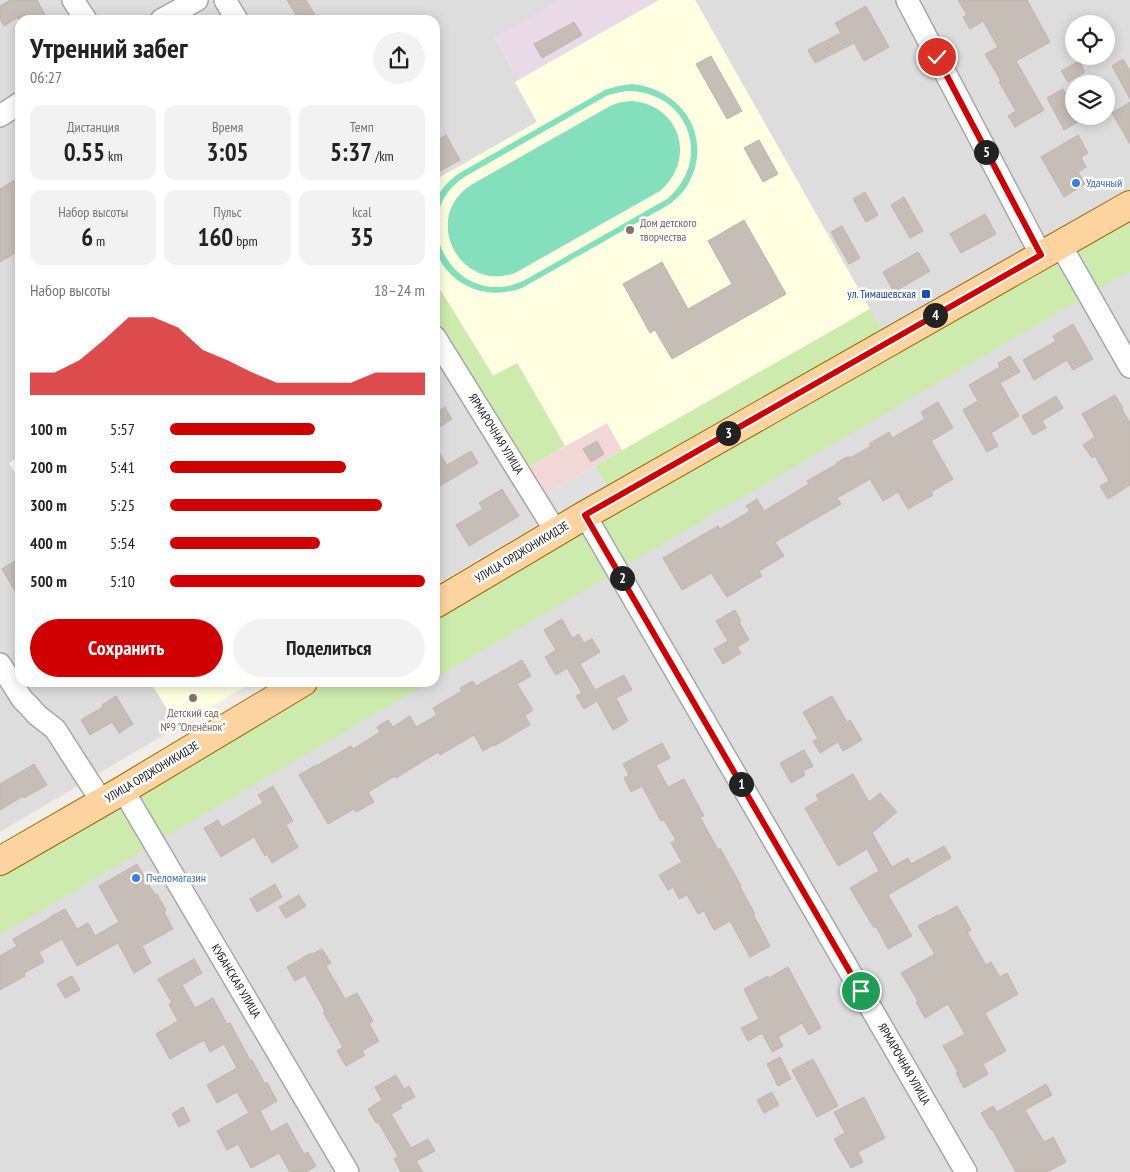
<!DOCTYPE html>
<html lang="ru">
<head>
<meta charset="utf-8">
<style>
	body { margin:0; font-family:"PT Sans Narrow",sans-serif; background:#f2f2f2; color:#222; height:100vh; display:flex; flex-direction:column; font-size:19px; white-space:nowrap }
	* { box-sizing:border-box; margin:0 }
	p { font-size:16px; color:#767676 }
	.icon { flex:none; width:28px; height:28px; fill:none; stroke:currentColor; stroke-width:2; stroke-linecap:round; stroke-linejoin:round }
	.map { position:relative; flex:1; overflow:hidden }
	.drawer { position:absolute; left:15px; top:15px; width:425px; height:672px; display:flex; flex-direction:column; background:#fff; border-radius:15px; box-shadow:0 2px 12px #0003 }
	.drawer>* { flex:none }
	.tools { position:absolute; left:1065px; top:15px; display:grid; gap:10px }
	.tools a { display:grid; place-items:center; width:50px; height:50px; border-radius:50%; background:#fff; box-shadow:0 2px 12px #0003; font-size:25px }
	.pin { position:absolute; display:grid; place-items:center; width:42px; height:42px; color:#fff; margin:-21px; border:2px solid #fff; border-radius:50%; box-shadow:0 1px 5px #0007 }
	.km { position:absolute; width:25px; height:25px; margin:-12px; border-radius:50%; background:#222; color:#fff; font-size:14px; line-height:25px; text-align:center }
	.round { display:grid; place-items:center; flex:none; width:52px; height:52px; border-radius:26px; background:#f2f2f2 }
	.headline { display:flex; align-items:center; justify-content:space-between; height:85px; padding:0 15px }
	h1 { font-size:28px; font-weight:700; line-height:38px }
	.metrics { display:grid; grid-template-columns:repeat(3,1fr); gap:8px; height:85px; padding:5px 15px }
	.metrics div { display:grid; align-content:center; border-radius:12px; background:#f2f2f2; text-align:center }
	.metrics b { font-size:25px; font-weight:700 }
	.metrics small { font-size:14px; font-weight:400 }
	.metrics p { font-size:14px }
	.chart { height:140px; padding:10px 15px }
	.chart p { display:flex; justify-content:space-between }
	.chart svg { width:100%; height:90px; margin-top:5px; fill:#d00002; opacity:.7 }
	.action { display:flex; gap:10px; margin-top:auto; padding:10px 15px }
	.action a { flex:1; height:58px; border-radius:30px; background:#d00002; color:#fff; font-size:20px; font-weight:700; line-height:58px; text-align:center }
	.action a+a { background:#f2f2f2; color:#222 }
	ul { padding:0 15px; list-style:none; font-size:16px }
	li { display:grid; grid-template-columns:80px 60px 1fr; align-items:center; height:38px }
	li i { height:12px; border-radius:6px; background:#d00002 }
	.map>svg:first-child { display:block }
	.residential { fill:#dedddd; fill-rule:evenodd }
	.commercial { fill:#f1d7d6 }
	.industrial { fill:#ead9e7 }
	.education { fill:#ffffe1 }
	.grass { fill:#ccebad }
	.pitch { fill:#84e0bc; fill-rule:evenodd }
	.parking { fill:#e0e0e0 }
	.building { fill:#c6bdb6; stroke:#c3b4a9 }
	.lines { fill:none; stroke-linecap:round; stroke-linejoin:round }
	.minor-casing { stroke:#a7a7a7; stroke-width:24 }
	.major-casing { stroke:#9c6700; stroke-width:30 }
	.minor { stroke:#fff; stroke-width:21 }
	.major { stroke:#fdd4a0; stroke-width:28 }
	.route-casing { stroke:#fff; stroke-width:10 }
	.route { stroke:#d00002; stroke-width:6 }
	.shop-dot { fill:#3f7fe0; stroke:#fff; stroke-width:2 }
	.education-dot { fill:#8d6e63; stroke:#fff; stroke-width:2 }
	.transit-dot { fill:#1a4fb4; stroke:#fff; stroke-width:2 }
	.labels { text-anchor:middle; stroke-width:5; stroke-linejoin:round; paint-order:stroke }
	.shop-label { font-size:12px; fill:#366cbe; stroke:#fff; text-anchor:start }
	.education-label { font-size:12px; fill:#785e54; stroke:#fff; text-anchor:start }
	.transit-label { font-size:12px; fill:#164399; stroke:#fff; text-anchor:end }
	.street-label { font-size:12px; fill:#202020; stroke:#fff }
</style>
</head>
<body>
<div class="map">
<svg width="1130" height="1172" viewBox="0 0 1130 1172">
	<rect width="100%" height="100%" fill="#f1ede7"/>
	<path class="residential" d="M0,0H561L495,38L519,80L515,83L537,122L435,180V20H20V682L251,683L0,832Z
		M695,0H898L1027,249L882,331Z
		M916,0H1130V190L1042,240ZM1074,24H1106V56H1074ZM1074,84H1106V116H1074Z
		M1130,215V1172H0V873L324,683L435,682V616Z
		M435,324L555,515L435,585Z"/>
	<path class="commercial" d="M607,423L622,450L542,496L526,469Z"/>
	<path class="industrial" d="M561,0H659L519,80L495,37Z"/>
	<path class="education" d="M659,0H695L870,309L622,450L607,423L565,446L518,363L494,376L435,281V180L537,122L515,82Z
		M20,456V481L9,463Z
		M151,683H251L178,727Z"/>
	<path class="grass" d="M1130,215V271L1095,291L1078,255L1081,248Z
		M1048,265L1056,266L1061,271L1079,300L623,567L602,525L606,516Z
		M435,281L493,376L517,363L565,446L526,469L435,324Z
		M870,309L882,331L607,486L595,466Z
		M572,535L584,537L589,542L609,576L435,678V616Z
		M324,683H428L163,838L143,805L144,796L147,787Z
		M109,810L120,811L128,814L147,848L0,935V873Z"/>
	<path class="pitch" d="M632,84C683,89 714,138 688,184C684,192 677,198 670,204L522,288C494,298 464,292 445,268C442,263 438,258 436,252C433,244 435,233 435,225C435,219 434,212 435,206C437,191 451,178 463,171L605,90L618,86ZM626,91C688,90 714,159 667,199L525,280C456,314 401,217 466,176L608,95Z
		M632,101C680,105 697,159 660,191L515,273C459,293 421,217 471,185L612,105L622,102Z"/>
	<path class="parking" d="M595,466L607,486L555,515L542,496Z"/>
	<path class="building" d="M10,0H37L48,20H19L18,17L4,26L0,19V6Z
		M287,0H306L315,15L306,20H299Z
		M958,0H1027L1050,42L1016,61L1044,110L1015,127L1008,116L1016,111L999,82L1001,81L985,54L998,47L983,21L970,29L963,17L967,15Z
		M866,6L889,47L864,61L854,43L815,63L808,50L841,33L835,23Z
		M574,22L582,35L542,58L534,44Z
		M711,56L742,111L727,119L696,64Z
		M1123,59L1130,71V99L1112,66Z
		M1079,61L1085,72L1068,82L1061,71Z
		M1063,89L1074,108V116H1078L1081,120L1064,130L1047,98Z
		M1130,102V144L1112,113Z
		M446,135L460,160L435,174V141Z
		M1078,135L1088,153L1081,157L1086,167L1078,172L1085,184L1064,197L1041,157Z
		M759,140L778,174L763,182L744,148Z
		M20,177V250L0,262V189Z
		M865,192L878,215L866,222L853,199Z
		M904,197L923,231L910,238L891,205Z
		M985,214L996,234L961,253L950,234Z
		M744,220L786,294L672,359L655,330L650,333L623,284L662,262L688,309L732,284L708,241Z
		M842,226L860,258L849,264L831,232Z
		M918,252L930,271L894,292L883,272Z
		M1073,324L1093,359L1073,370L1067,360L1034,380L1023,360L1056,341L1053,336Z
		M1010,356L1020,372L1000,383L1019,416L991,433L998,446L987,452L963,410L978,401L969,385L1000,367L998,363Z
		M1115,395L1123,408L1122,409L1130,423V485L1108,499L1100,486L1109,481L1095,456L1092,458L1083,445L1095,437L1082,414Z
		M1056,396L1063,408L1042,421L1046,428L1033,435L1022,416Z
		M938,402L953,428L931,441L953,479L931,492L933,495L908,509L898,492L883,501L870,479L837,498L841,504L775,542L784,556L759,571L762,576L727,597L711,573L682,590L663,558L718,526L720,529L750,511L746,506L757,499L764,511L809,484L807,481L837,464L836,463L849,456L850,458L871,446L869,444L889,432L892,438L925,419L921,412Z
		M445,407L452,419L435,430V413Z
		M597,441L604,454L591,462L583,449Z
		M435,446L447,465L471,451L478,463L435,489Z
		M502,489L519,516L469,546L456,525L483,509L479,503Z
		M20,558V599L2,569Z
		M735,610L741,621L739,622L749,640L737,647L741,653L723,664L714,649L728,641L716,621Z
		M562,619L572,638L579,634L584,643L592,639L600,652L580,664L595,690L624,675L632,690L616,698L628,721L613,730L597,701L584,709L576,696L582,693L567,668L556,675L545,657L556,650L544,630Z
		M522,660L531,676L517,684L533,710L525,715L530,725L494,746L493,745L483,751L474,735L440,755L438,752L396,778L395,776L368,792L374,802L356,812L354,809L328,824L299,775L316,765V766L351,746L353,749L380,732L377,727L388,720L393,727L410,716L416,727L437,715L433,708L462,691L460,688L473,681L476,686Z
		M116,696L133,724L119,733L112,722L90,735L81,720L103,707L102,705Z
		M832,696L847,722L850,720L862,740L843,751L838,742L820,753L813,741L818,739L803,712Z
		M662,743L670,758L656,765L668,787L684,779L704,816L700,817L718,850L720,848L741,886L740,887L755,914H753L770,946L750,957L730,921L714,930L704,911L698,914L687,895L679,899L673,887L668,890L659,875L682,862L671,843L676,840L664,820L661,821L642,786L631,792L624,778L629,775L623,764Z
		M804,750L813,766L803,771L805,775L791,783L780,763Z
		M34,764L47,785L24,798L23,796L0,810V784Z
		M853,774L869,802L880,793L897,812L872,833L892,867L908,858L911,864L944,846L951,858L888,895L912,936L888,949L876,926L874,928L850,888L879,871L867,849L838,866L805,808L819,800L816,795Z
		M273,786L293,821L286,825L298,847L272,863L267,854L265,856L254,837L221,857L204,828L218,820L222,827L263,803L258,795Z
		M137,864L155,895L157,894L166,910L164,912L173,929L142,946L151,963L134,973L118,943L77,966L62,939L39,952L44,962L24,973L25,976L0,990V956L17,946L13,939L50,918V917L65,909L77,929L88,923L95,936L119,922L99,886Z
		M275,884L282,897L257,912L250,899Z
		M299,895L306,906L286,918L279,907Z
		M957,906L971,930L967,932L986,965L991,962L1000,977L1007,973L1018,994L985,1013L1006,1051L983,1064L988,1074L964,1088L956,1073L958,1072L943,1046L965,1034L948,1004L925,1018L916,1002L918,1001L901,973L935,954L918,926L938,915L939,916Z
		M322,949L331,963L326,966L345,999L357,993L373,1021L369,1024L379,1041L362,1051L365,1055L346,1066L337,1051L343,1047L323,1012L325,1011L305,975L295,981L287,967L311,953L312,954Z
		M194,959L202,973L182,985L195,1008L213,998L227,1024L230,1023L250,1060H252L265,1084L267,1082L277,1101L260,1111L271,1132L287,1123L304,1154L308,1152L316,1166L306,1172H290L279,1153L251,1168L238,1144L227,1150L217,1131L249,1113L237,1092L217,1103L207,1085L237,1068L224,1044L210,1052L204,1040L170,1059L156,1034L178,1021L169,1004L172,1003L158,979Z
		M788,967L821,1028L809,1035L802,1023L778,1037L783,1046L772,1052L762,1033L748,1041L741,1028L759,1019L744,989L768,976L769,978Z
		M72,976L80,990L65,998L57,984Z
		M780,1057L791,1079L778,1086L767,1064Z
		M813,1059L838,1106L817,1117L792,1070Z
		M396,1075L404,1089L409,1086L415,1097L400,1105L402,1108L391,1114L411,1148L428,1139L435,1151L416,1161L423,1172H401L394,1159L398,1156L378,1122L376,1123L368,1109L382,1100L375,1087Z
		M1046,1084L1052,1095L1025,1110L1044,1142L1053,1137L1066,1162L1047,1172H1016L992,1129L991,1130L981,1113L993,1106L997,1112Z
		M772,1092L779,1105L764,1113L757,1100Z
		M864,1097L885,1138L858,1152L863,1162L851,1168L834,1139L845,1133L834,1112Z
		M183,1107L190,1121L179,1127L172,1114Z"/>
	<g class="lines">
		<g class="minor-casing">
			<path id="minor" d="M73,0L86,20
				M225,0L237,20
				M907,0L1041,255
				M161,20L197,0
				M0,116L20,103
				M1060,244L1130,367
				M435,337L556,532
				M585,515L966,1172
				M0,664L22,699L30,707L37,715L55,729L102,802
				M123,790L348,1172"/>
		</g>
		<g class="major-casing">
			<path id="major" d="M435,604L585,515L1130,205
				M0,861L123,790L303,682"/>
		</g>
		<use href="#minor" class="minor"/>
		<use href="#major" class="major"/>
	</g>
	<g class="lines">
		<g class="route-casing">
			<path id="route" d="M861,991L585,515L1041,255L937,57"/>
		</g>
		<use href="#route" class="route"/>
	</g>
	<g class="shop-dot">
		<circle cx="1076" cy="183" r="5"/>
		<circle cx="136" cy="878" r="5"/>
	</g>
	<g class="education-dot">
		<circle cx="630" cy="230" r="5"/>
		<circle cx="193" cy="698" r="5"/>
	</g>
	<rect class="transit-dot" x="921" y="289" width="10" height="10" rx="2.5"/>
	<g class="labels">
		<g class="shop-label">
			<text x="1086" y="187">Удачный</text>
			<text x="146" y="882">Пчеломагазин</text>
		</g>
		<g class="education-label">
			<text x="640" y="227">Дом детского<tspan x="640" dy="14">творчества</tspan></text>
			<text x="193" y="717" text-anchor="middle">Детский сад<tspan x="193" dy="14">№9 "Оленёнок"</tspan></text>
		</g>
		<g class="transit-label">
			<text x="916" y="298">ул. Тимашевская</text>
		</g>
		<g class="street-label">
			<text transform="translate(496 434) rotate(58)" y="4">ЯРМАРОЧНАЯ УЛИЦА</text>
			<text transform="translate(522 552) rotate(-31)" y="4">УЛИЦА ОРДЖОНИКИДЗЕ</text>
			<text transform="translate(152 772) rotate(-31)" y="4">УЛИЦА ОРДЖОНИКИДЗЕ</text>
			<text transform="translate(236 981) rotate(59)" y="4">КУБАНСКАЯ УЛИЦА</text>
			<text transform="translate(904 1064) rotate(60)" y="4">ЯРМАРОЧНАЯ УЛИЦА</text>
		</g>
	</g>
</svg>
<div class="tools">
<a><svg class="icon" aria-label="locate" viewBox="0 0 24 24"><circle cx="12" cy="12" r="6"/><path d="M12 2v4M12 18v4M2 12h4M18 12h4"/></svg></a>
<a><svg class="icon" aria-label="layers" viewBox="0 0 24 24"><path d="M12 4l9 5-9 5-9-5zM3 14l9 5 9-5"/></svg></a>
</div>
<div class="pin" style="left:861px;top:991px;background:#1e9e55"><svg class="icon" aria-label="arrive" viewBox="0 0 24 24"><path d="M6 21V4h12l-3 4 3 4H6"/></svg></div>
<div class="pin" style="left:937px;top:57px;background:#d93025"><svg class="icon" aria-label="check" viewBox="0 0 24 24"><path d="M5 12l5 5 9-10"/></svg></div>
<b class="km" style="left:741px;top:784px">1</b>
<b class="km" style="left:622px;top:578px">2</b>
<b class="km" style="left:728px;top:433px">3</b>
<b class="km" style="left:935px;top:315px">4</b>
<b class="km" style="left:986px;top:152px">5</b>
<section class="drawer">
<div class="headline"><div><h1>Утренний забег</h1><p>06:27</p></div><a class="round"><svg class="icon" aria-label="share" viewBox="0 0 24 24"><path d="M12 15V3M7 8l5-5 5 5M5 13v7h14v-7"/></svg></a></div>
<div class="metrics">
<div><p>Дистанция</p><b>0.55<small> km</small></b></div>
<div><p>Время</p><b>3:05</b></div>
<div><p>Темп</p><b>5:37<small> /km</small></b></div>
</div>
<div class="metrics">
<div><p>Набор высоты</p><b>6<small> m</small></b></div>
<div><p>Пульс</p><b>160<small> bpm</small></b></div>
<div><p>kcal</p><b>35</b></div>
</div>
<div class="chart"><p><span>Набор высоты</span>18–24 m</p>
<svg viewBox="0 0 160 44" preserveAspectRatio="none"><path d="M0 44V33L10 33L20 27L30 17L40 6L50 6L60 11L70 22L80 27L90 33L100 38L110 38L120 38L130 38L140 33L150 33L160 33V44z"/></svg>
</div>
<ul>
<li><b>100 m</b>5:57<i style="width:57%"></i></li>
<li><b>200 m</b>5:41<i style="width:69%"></i></li>
<li><b>300 m</b>5:25<i style="width:83%"></i></li>
<li><b>400 m</b>5:54<i style="width:59%"></i></li>
<li><b>500 m</b>5:10<i style="width:100%"></i></li>
</ul>
<div class="action"><a>Сохранить</a><a>Поделиться</a></div>
</section>
</div>
</body>
</html>
